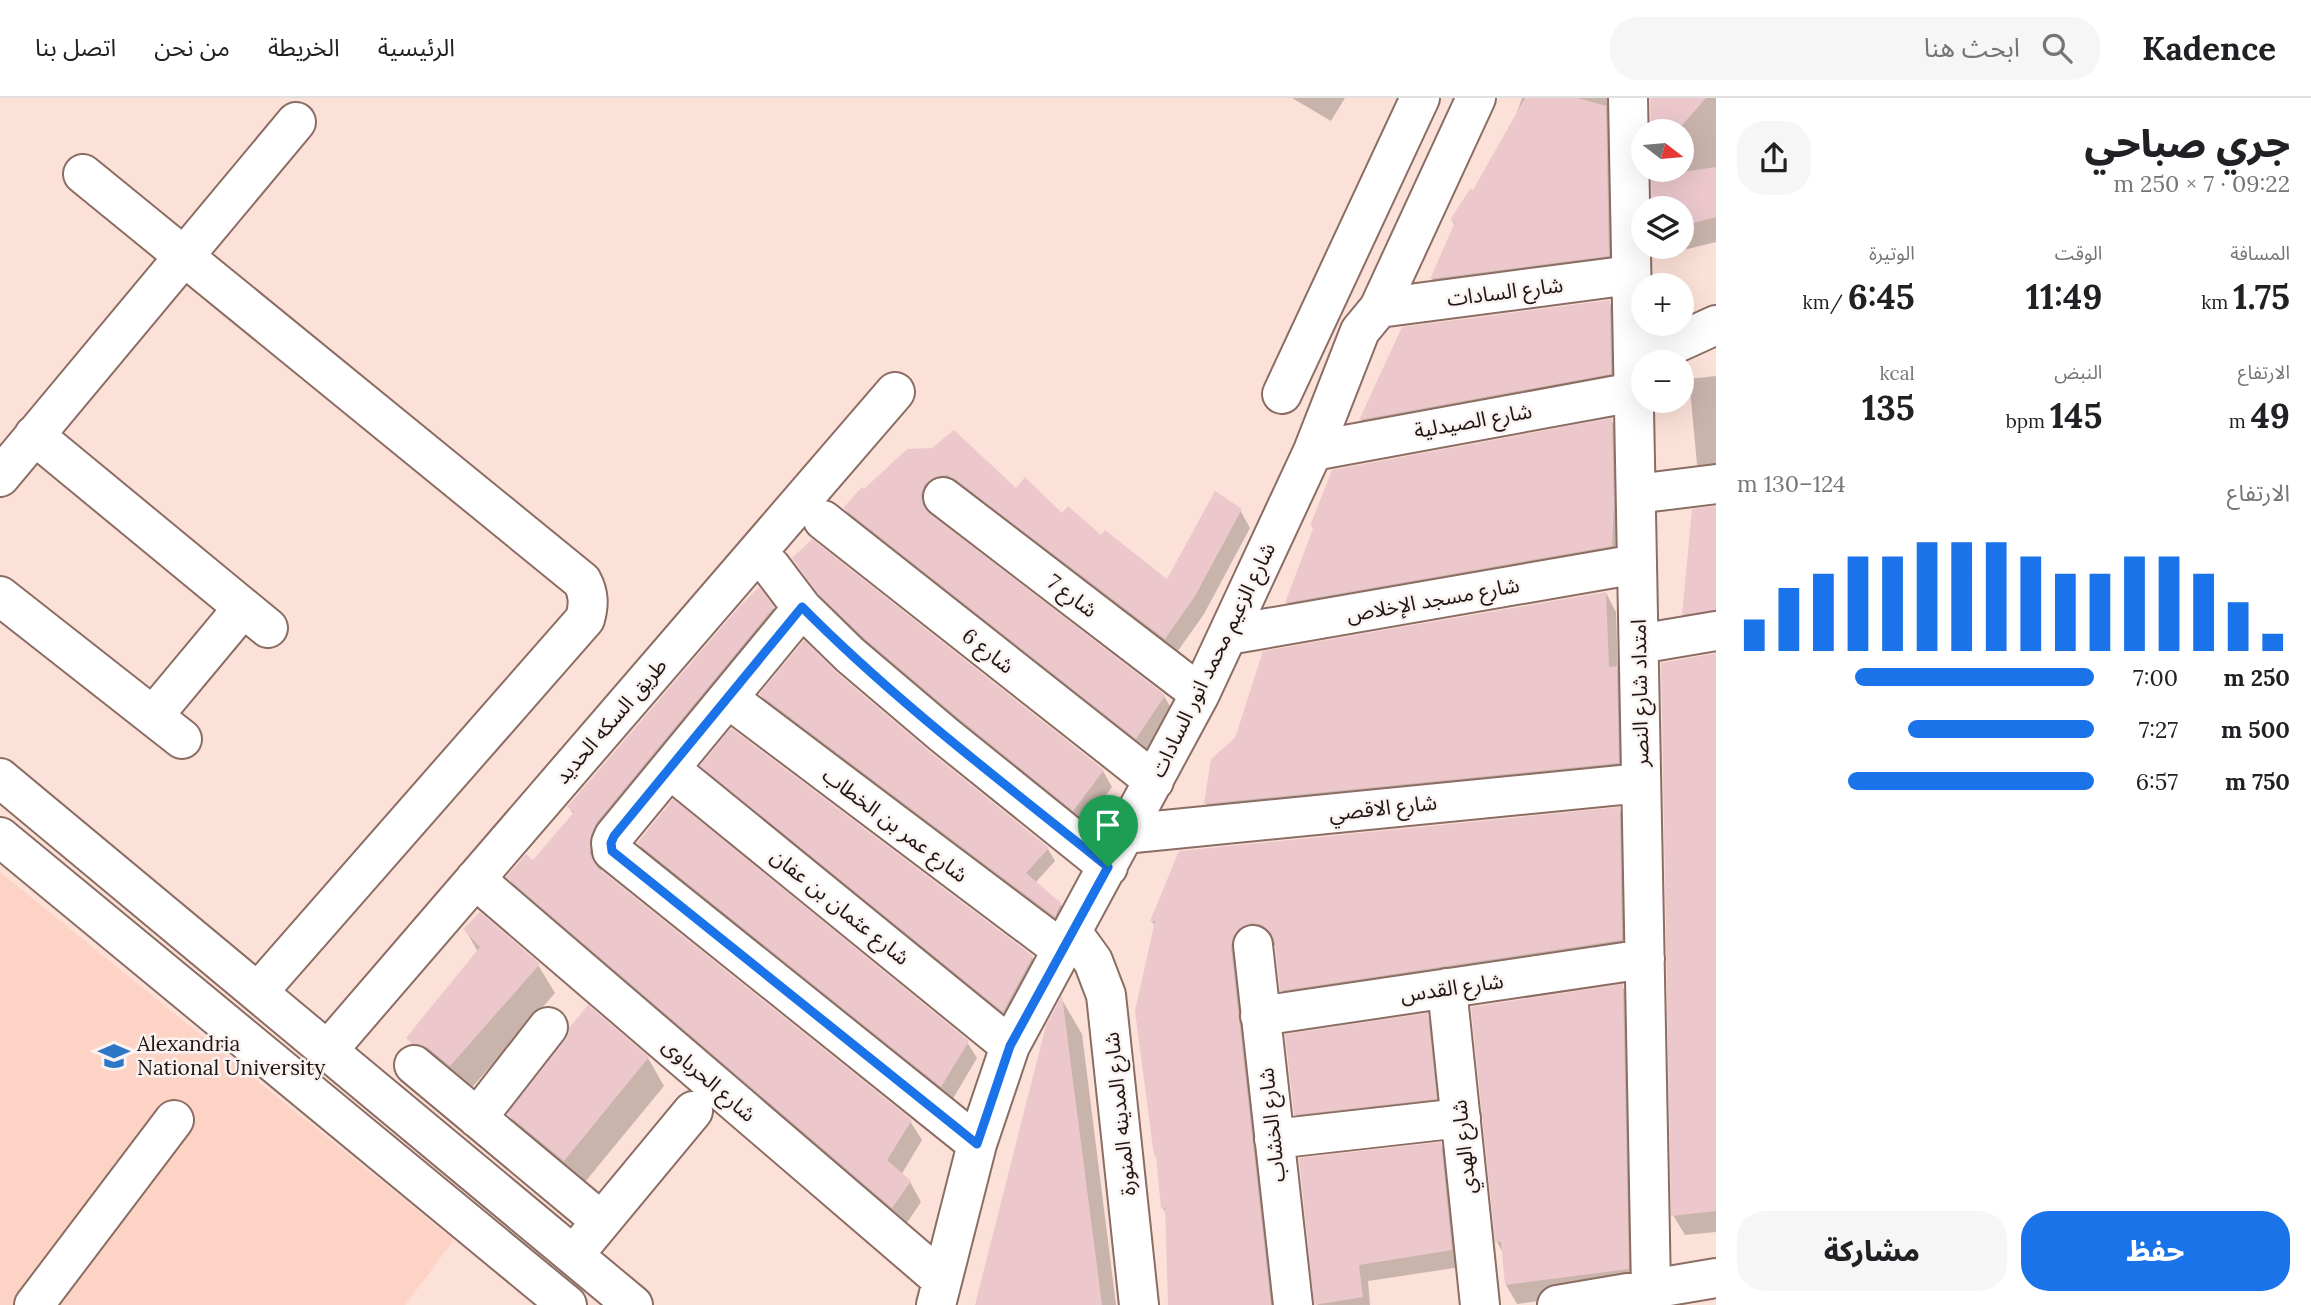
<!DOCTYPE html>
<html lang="ar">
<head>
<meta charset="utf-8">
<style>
	body { margin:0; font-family:Lora,"Noto Sans Arabic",serif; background:#f6f6f6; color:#202124; direction:rtl; height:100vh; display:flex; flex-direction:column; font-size:26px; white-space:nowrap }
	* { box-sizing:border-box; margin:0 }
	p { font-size:23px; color:#757577 }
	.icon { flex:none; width:38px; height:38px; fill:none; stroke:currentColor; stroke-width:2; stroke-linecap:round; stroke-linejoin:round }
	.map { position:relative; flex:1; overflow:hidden; direction:ltr }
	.details { display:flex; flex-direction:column; background:#fff; width:595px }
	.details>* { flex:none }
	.needle { width:46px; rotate:106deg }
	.fabs { position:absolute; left:1631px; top:21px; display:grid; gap:14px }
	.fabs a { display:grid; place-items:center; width:63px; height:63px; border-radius:50%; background:#fff; box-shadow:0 7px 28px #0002; font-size:35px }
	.pin { position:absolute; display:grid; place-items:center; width:60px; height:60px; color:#fff; margin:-72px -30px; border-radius:50% 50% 50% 0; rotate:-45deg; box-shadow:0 0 7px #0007 }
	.pin .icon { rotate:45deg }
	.round { display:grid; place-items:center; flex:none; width:74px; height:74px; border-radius:28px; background:#f6f6f6 }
	.summary { display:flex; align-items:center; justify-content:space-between; height:119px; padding:0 21px }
	h1 { font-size:38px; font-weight:800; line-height:52px }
	.stats { display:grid; grid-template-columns:repeat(3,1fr); gap:10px; height:119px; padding:7px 21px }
	.stats div { display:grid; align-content:center }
	.stats b { font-size:35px; font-weight:800 }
	.stats small { font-size:19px; font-weight:400 }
	.stats p { font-size:19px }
	.chart { height:196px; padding:14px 21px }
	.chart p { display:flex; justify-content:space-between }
	.chart svg { width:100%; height:126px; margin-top:7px; stroke:#1a73e8; stroke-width:6 }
	.action { display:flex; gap:14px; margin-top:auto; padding:14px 21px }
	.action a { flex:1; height:80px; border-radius:28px; background:#1a73e8; color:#fff; font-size:28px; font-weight:800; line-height:80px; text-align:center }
	.action a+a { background:#f6f6f6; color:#202124 }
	ul { padding:0 21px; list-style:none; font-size:23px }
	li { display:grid; grid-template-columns:112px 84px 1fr; align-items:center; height:52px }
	li i { height:18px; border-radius:9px; background:#1a73e8 }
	header { display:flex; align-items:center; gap:42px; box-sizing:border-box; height:98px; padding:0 35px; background:#fff; border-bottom:2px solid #e0e0e0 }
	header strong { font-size:33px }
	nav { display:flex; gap:38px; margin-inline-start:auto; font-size:24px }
	.search { width:490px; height:63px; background:#f6f6f6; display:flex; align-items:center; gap:18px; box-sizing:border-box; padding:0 24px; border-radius:28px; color:#757577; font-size:26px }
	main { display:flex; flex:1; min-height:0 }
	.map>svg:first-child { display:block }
	.built { fill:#fdd3c5 }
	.shadow { fill:#0003 }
	.building { fill:#ecc8cd }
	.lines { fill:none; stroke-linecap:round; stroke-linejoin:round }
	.minor-casing { stroke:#8b6d63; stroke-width:42 }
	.minor { stroke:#fff; stroke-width:38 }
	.route-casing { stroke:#fff; stroke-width:14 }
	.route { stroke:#1a73e8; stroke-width:9 }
	.labels { text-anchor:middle; stroke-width:5; stroke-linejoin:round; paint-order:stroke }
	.street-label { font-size:21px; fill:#201511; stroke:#faf3f1 }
	.poi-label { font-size:21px; fill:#201511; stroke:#faf3f1; text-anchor:start }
</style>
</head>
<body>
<header>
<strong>Kadence</strong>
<div class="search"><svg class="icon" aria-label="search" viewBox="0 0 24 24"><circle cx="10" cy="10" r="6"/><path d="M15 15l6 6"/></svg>ابحث هنا</div>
<nav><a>الرئيسية</a><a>الخريطة</a><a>من نحن</a><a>اتصل بنا</a></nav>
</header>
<main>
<section class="details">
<div class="summary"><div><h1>جري صباحي</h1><p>09:22 · 7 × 250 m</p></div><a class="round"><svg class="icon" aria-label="share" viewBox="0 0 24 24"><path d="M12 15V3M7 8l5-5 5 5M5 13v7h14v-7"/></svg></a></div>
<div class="stats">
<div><p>المسافة</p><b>1.75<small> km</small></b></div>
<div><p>الوقت</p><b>11:49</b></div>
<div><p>الوتيرة</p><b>6:45<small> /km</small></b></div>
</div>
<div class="stats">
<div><p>الارتفاع</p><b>49<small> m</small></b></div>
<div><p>النبض</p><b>145<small> bpm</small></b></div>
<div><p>kcal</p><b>135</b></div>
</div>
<div class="chart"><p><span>الارتفاع</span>124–130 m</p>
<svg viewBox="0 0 160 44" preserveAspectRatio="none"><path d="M5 44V33M15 44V22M25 44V17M35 44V11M45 44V11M55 44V6M65 44V6M75 44V6M85 44V11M95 44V17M105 44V17M115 44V11M125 44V11M135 44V17M145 44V27M155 44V38"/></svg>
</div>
<ul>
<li><b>250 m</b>7:00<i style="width:67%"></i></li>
<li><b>500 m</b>7:27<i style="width:52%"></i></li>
<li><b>750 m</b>6:57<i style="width:69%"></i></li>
</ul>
<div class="action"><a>حفظ</a><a>مشاركة</a></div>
</section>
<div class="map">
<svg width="1716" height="1207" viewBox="0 0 1716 1207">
	<rect width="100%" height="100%" fill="#fce1d8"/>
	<path class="built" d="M0,774L454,1142L405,1207H0Z"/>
	<path class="shadow" d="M1292,0H1345L1331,23Z
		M1522,0H1624L1618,175L1442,198L1432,181L1455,128L1452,122L1474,95L1514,23Z
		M1652,0H1716V144L1667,156L1662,149H1682V110H1654L1653,72H1682V33H1652Z
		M1609,204L1620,222L1621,294L1371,340L1361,322L1403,231Z
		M1716,278V385L1708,386L1697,366L1689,281Z
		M1611,322L1622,340L1621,465L1297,522L1287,505L1315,432L1312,428Z
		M908,352L1016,392L1102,439L1167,484L1240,412L1250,430L1204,516L1175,557L935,402L930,414L931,419L1164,598L1174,615L1146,656L855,427L845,410Z
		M1716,410V532L1695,536L1684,516L1694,413Z
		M794,461L1103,673L1112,689L1083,727L876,557L830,512Z
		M1606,495L1616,514L1618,574L1627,589L1629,683L1217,724L1206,706Z
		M773,510L784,530L601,758V774L910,1023L922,1042L901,1077L910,1084L921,1104L904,1129L520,799L508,779L533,764L574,717L569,709Z
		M1716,557V1134L1685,1137L1673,1117L1663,566Z
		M761,597L928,654L1048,751L1055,763L1035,785L1060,806L1067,818L1062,830L768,608Z
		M703,668L1032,859L1042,876L1013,930L712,685Z
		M1619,711L1630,730L1633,861L1293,912L1282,892L1277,848L1263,844L1279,1207H1170L1167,1117L1163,1110L1158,1062L1155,1057V829L1152,823Z
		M639,745L967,944L977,960L951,1004L648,762Z
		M465,831L538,867L555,895L467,995L425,968L409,940L478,854Z
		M1622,888L1633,907L1639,1190L1517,1206L1506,1187L1503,1155L1497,1144Z
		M1062,902L1082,936L1116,1207H978Z
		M1427,917L1435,931L1443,1014L1304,1030L1296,1016Z
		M648,960L664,988L580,1090L526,1045L510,1017Z
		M1440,1046L1450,1063L1461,1169L1368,1183L1370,1207H1317Z"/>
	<path class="building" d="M1525,0H1578L1606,8L1609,158L1430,181L1455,124L1450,122L1470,91L1473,92Z
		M1650,0H1706L1677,33H1651Z
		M1716,69V119L1682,128V110H1652L1651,79Z
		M1610,202L1611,276L1359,322L1402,229Z
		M1612,320L1614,405L1612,448L1285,505L1314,428H1310L1332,372Z
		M954,332L1016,390L1025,379L1062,415L1068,408L1101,437L1105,432L1167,481L1215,393L1242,411L1195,498L1165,541L956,382L947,377L935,379L925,386L921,396L923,407L930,416L1165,597L1136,641L843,410L862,389L864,391L907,351L932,350Z
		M1716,408V512L1682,517L1692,411Z
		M812,441L1104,672L1073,713L957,619L865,541L818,496L792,460Z
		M759,489L774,509L597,724L591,737L590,756L598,770L912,1022L887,1062L911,1083L892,1110L506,779L526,756L533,762L574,714L567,709L739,509Z
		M1606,494L1609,569L1617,568L1619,665L1204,706L1211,661L1235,640L1263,553Z
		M804,542L836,574L929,653L1049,750L1026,775L1061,805L1055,819L759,596Z
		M1716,555V1113L1671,1118L1661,565Z
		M731,630L1033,858L1003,914L700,668Z
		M673,701L969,943L941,989L637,745Z
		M1620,709L1622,842L1280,893L1275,845L1271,835L1262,827L1251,825L1240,830L1233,839L1231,849L1271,1207H1168L1165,1110L1161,1111L1156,1057L1154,1058L1135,913L1155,823H1150L1179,753Z
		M480,814L540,866L450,968L428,950L418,946H412L406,940L480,849L463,831Z
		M1623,886L1629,1171L1505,1187L1501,1144H1495L1471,909Z
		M1062,898L1102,1207H975L1046,927Z
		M588,907L649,959L564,1063L507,1016L565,942L569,930Z
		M1428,915L1437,1001L1294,1017L1285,936Z
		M1441,1044L1452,1152L1359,1167L1363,1199L1314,1207L1299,1060Z"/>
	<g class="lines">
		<g class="minor-casing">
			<path id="minor" d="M1628,0L1651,1191
				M83,76L582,483C589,496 589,507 585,521L258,894
				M1379,210L1631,177
				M1633,265L1716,227
				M1282,296L1420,0
				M34,337L268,530
				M1313,353L1634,294
				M0,379L296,24
				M1636,396L1716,386
				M943,399L1200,596
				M823,422L1154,683
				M771,469L802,510L850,557L943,636L1108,769
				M0,498L182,641
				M802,510L614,738L611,745L612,753L977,1046
				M1228,537L1637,466
				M1639,546L1716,533
				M729,601L1062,852
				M153,618L243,510
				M670,671L1010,948
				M0,680L633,1207
				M1124,736L1641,685
				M0,739L567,1207
				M475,781L942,1182
				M1072,834L1093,863L1106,897L1139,1207
				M1253,847L1293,1207
				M1447,890L1480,1207
				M1260,918L1645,861
				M328,952L895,294
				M414,967L601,1123
				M477,1020L548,929
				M1274,1041L1461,1020
				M586,1142L693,1013
				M34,1207L174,1022
				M936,1207L977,1046L1010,948L1200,596L1313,353L1360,233L1379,210L1476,0
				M1557,1207L1716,1180"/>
		</g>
		<use href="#minor" class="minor"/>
	</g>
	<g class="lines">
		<g class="route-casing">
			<path id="route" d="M802,509C896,604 1004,685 1108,769L1010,948L977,1046L612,753L611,745L614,738Z"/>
		</g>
		<use href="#route" class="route"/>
	</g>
	<defs>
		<g id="school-bare" transform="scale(2.415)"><path d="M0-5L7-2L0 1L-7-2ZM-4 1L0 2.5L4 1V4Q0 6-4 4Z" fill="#2d76c6" stroke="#faf3f1" stroke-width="2.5" paint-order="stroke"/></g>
	</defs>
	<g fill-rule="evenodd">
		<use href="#school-bare" x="114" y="958"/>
	</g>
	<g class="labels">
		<g class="street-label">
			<text transform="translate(1505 194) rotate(-7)" y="7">شارع السادات</text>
			<text transform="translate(1473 323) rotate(-10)" y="7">شارع الصيدلية</text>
			<text transform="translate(1072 498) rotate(37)" y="7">شارع 7</text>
			<text transform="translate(1433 502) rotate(-10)" y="7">شارع مسجد الإخلاص</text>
			<text transform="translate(988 553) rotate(38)" y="7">شارع 6</text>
			<text transform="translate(1213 562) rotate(-64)" y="7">شارع الزعيم محمد انور السادات</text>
			<text transform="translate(1640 595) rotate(-91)" y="7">امتداد شارع النصر</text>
			<text transform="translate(611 623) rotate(-49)" y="7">طريق السكه الحديد</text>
			<text transform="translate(1383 710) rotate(-6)" y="7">شارع الاقصي</text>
			<text transform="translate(895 727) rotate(37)" y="7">شارع عمر بن الخطاب</text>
			<text transform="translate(840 809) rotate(39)" y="7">شارع عثمان بن عفان</text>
			<text transform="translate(1452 890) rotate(-8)" y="7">شارع القدس</text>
			<text transform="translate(709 982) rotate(41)" y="7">شارع الحرباوى</text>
			<text transform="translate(1120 1016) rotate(-96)" y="7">شارع المدينه المنورة</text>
			<text transform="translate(1272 1027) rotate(-96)" y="7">شارع الخشاب</text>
			<text transform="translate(1464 1049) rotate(-96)" y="7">شارع الهدي</text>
		</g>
		<g class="poi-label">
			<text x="137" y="953">Alexandria<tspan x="137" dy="24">National University</tspan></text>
		</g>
	</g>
</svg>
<div class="fabs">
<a><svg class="needle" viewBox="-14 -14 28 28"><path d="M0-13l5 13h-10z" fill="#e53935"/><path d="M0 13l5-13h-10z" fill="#757577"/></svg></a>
<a><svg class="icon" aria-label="layers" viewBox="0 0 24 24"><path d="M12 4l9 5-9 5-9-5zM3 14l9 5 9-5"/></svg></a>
<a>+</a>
<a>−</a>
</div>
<div class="pin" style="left:1108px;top:769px;background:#1e9e55"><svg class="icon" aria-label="arrive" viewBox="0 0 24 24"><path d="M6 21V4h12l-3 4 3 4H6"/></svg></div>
</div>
</main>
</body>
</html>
